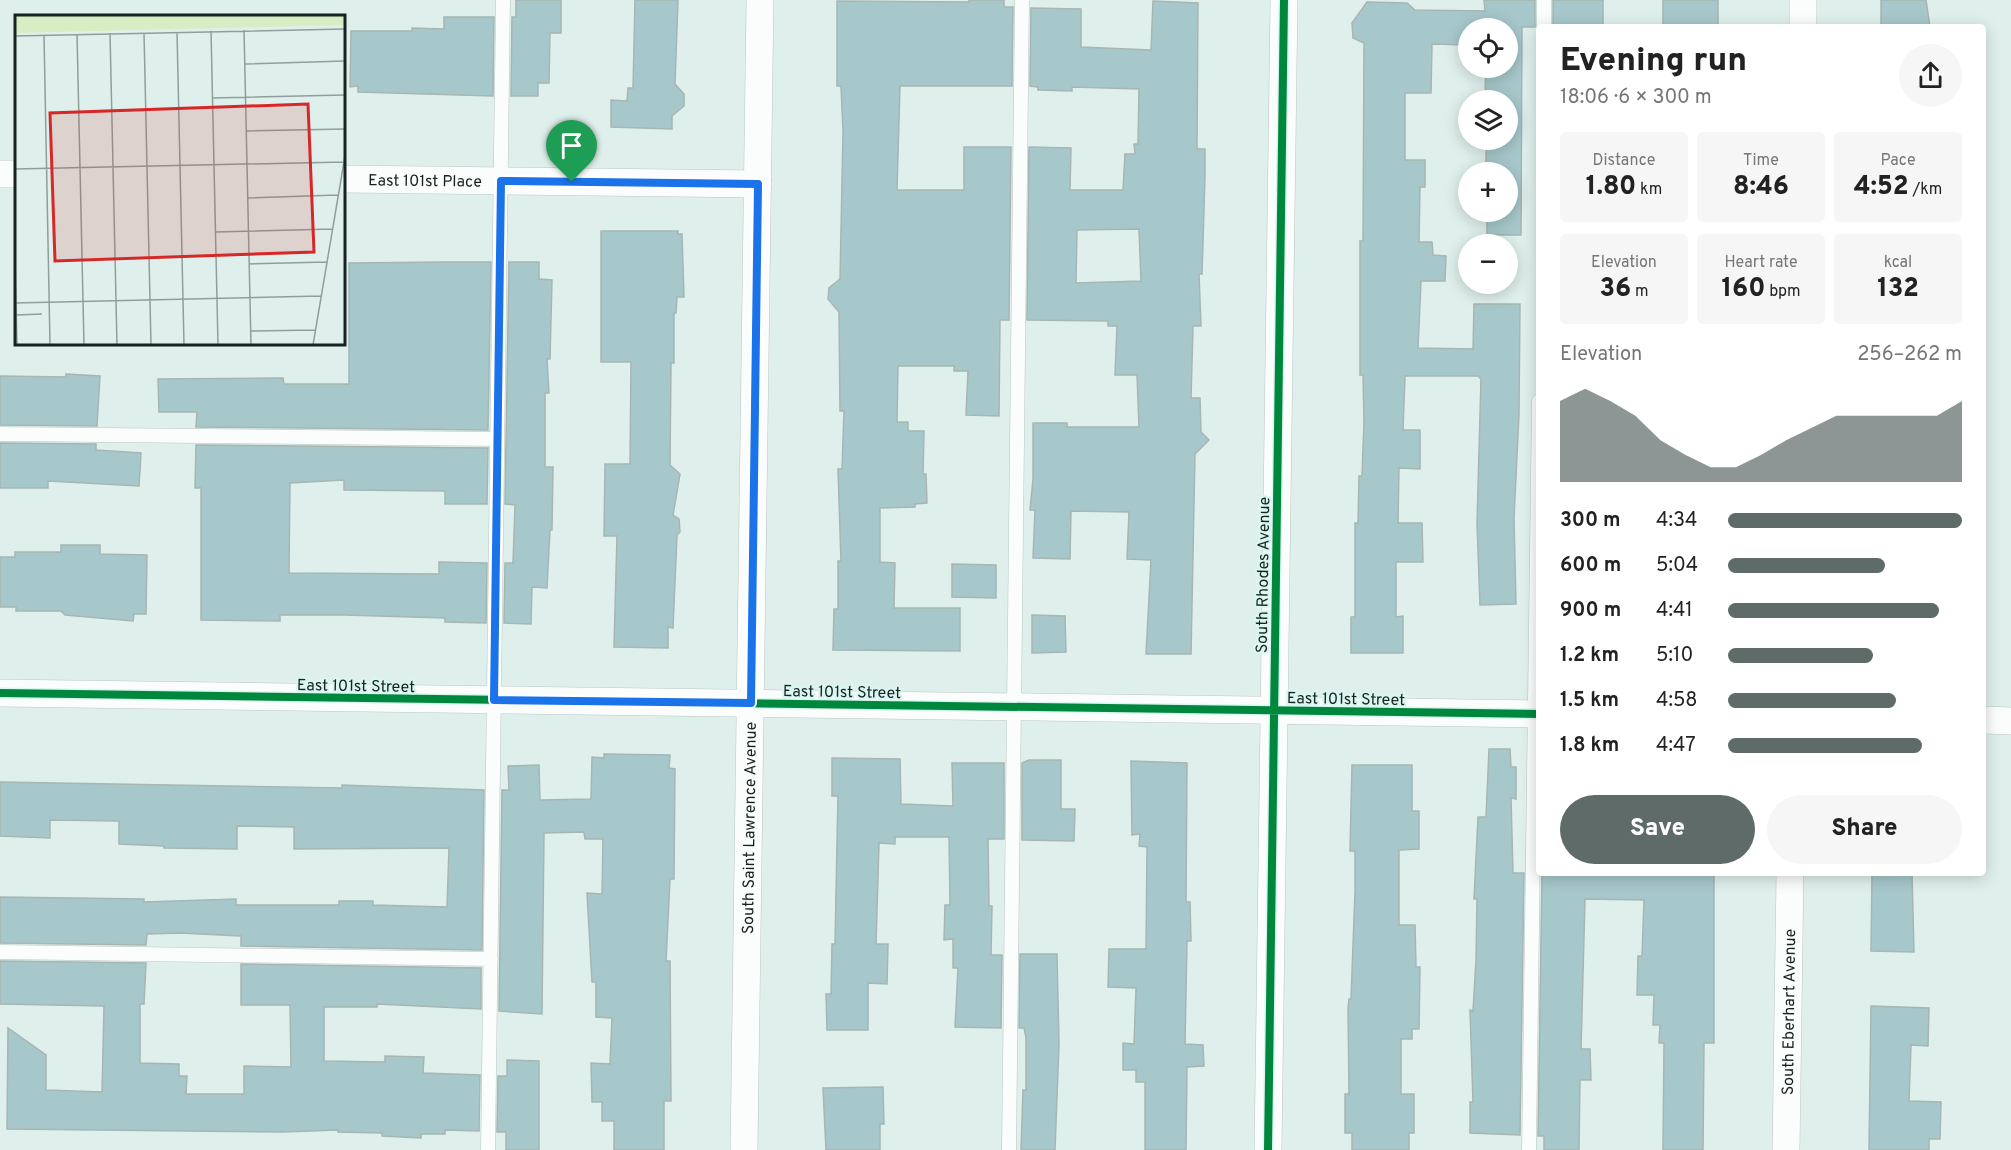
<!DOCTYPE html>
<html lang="en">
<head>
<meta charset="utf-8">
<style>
	body { margin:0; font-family:Overpass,sans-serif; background:#f6f6f6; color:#222; height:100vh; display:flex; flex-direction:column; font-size:22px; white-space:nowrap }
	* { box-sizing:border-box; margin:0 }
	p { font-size:20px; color:#767676 }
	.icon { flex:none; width:33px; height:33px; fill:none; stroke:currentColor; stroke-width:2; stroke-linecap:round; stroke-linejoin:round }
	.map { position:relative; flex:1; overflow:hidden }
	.details { position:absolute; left:1536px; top:24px; width:450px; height:852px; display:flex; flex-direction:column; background:#fff; border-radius:6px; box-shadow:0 3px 15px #0003 }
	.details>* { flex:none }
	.tools { position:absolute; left:1458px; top:18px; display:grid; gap:12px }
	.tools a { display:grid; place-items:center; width:60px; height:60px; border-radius:50%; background:#fff; box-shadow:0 3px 15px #0003; font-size:30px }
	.pin { position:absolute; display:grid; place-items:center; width:51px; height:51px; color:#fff; margin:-62px -26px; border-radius:50% 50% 50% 0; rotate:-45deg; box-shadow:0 0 6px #0007 }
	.pin .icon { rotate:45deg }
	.round { display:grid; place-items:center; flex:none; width:63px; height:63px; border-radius:32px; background:#f6f6f6 }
	.overview { display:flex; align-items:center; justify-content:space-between; height:102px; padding:0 24px }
	h1 { font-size:33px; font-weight:800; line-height:45px }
	.stats { display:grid; grid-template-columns:repeat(3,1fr); gap:9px; height:102px; padding:6px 24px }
	.stats div { display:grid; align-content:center; border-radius:6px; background:#f6f6f6; text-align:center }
	.stats b { font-size:26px; font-weight:800 }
	.stats small { font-size:16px; font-weight:400 }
	.stats p { font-size:16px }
	.chart { height:168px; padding:12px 24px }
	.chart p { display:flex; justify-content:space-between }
	.chart svg { width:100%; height:108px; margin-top:6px; fill:#5e6b68; opacity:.7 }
	.primary-button { display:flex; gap:12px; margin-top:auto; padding:12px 24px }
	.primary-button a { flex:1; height:69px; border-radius:36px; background:#5e6b68; color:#fff; font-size:24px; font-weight:800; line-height:69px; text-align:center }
	.primary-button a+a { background:#f6f6f6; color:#222 }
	ul { padding:0 24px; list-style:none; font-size:20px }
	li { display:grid; grid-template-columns:96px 72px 1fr; align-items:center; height:45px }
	li i { height:15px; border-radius:8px; background:#5e6b68 }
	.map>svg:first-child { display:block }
	.building { fill:#a7c8cb; stroke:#a7b5b3; stroke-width:1.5; fill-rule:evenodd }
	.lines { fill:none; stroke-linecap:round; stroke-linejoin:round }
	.lane-casing { stroke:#b9c6c3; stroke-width:15 }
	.street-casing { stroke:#b9c6c3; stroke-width:28 }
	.lane { stroke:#fafdfc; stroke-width:14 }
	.street { stroke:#fafdfc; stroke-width:27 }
	.cycleway-casing { stroke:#d9f6f0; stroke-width:11 }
	.cycleway { stroke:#00873e; stroke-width:8 }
	.route-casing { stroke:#fff; stroke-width:12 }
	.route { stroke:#1a73e8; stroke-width:8 }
	.labels { text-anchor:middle; stroke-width:4.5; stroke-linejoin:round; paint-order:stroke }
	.street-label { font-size:16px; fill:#182321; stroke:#d9f6f0 }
	.inset-road { fill:none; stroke:#8f9e9b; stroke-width:1.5 }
	.view { fill:#d62828; fill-opacity:0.15; stroke:#d62828; stroke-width:3 }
	.inset-edge { fill:none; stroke:#182321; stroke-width:3 }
</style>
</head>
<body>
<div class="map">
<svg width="2011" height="1150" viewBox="0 0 2011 1150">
	<rect width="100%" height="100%" fill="#dff0ec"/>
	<path class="building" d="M516,0H561V33H550L549,83H538V96H511L512,17H516Z
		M635,0H678L675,84L684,94V106L672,116V129L611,127V100L627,101L628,88H633Z
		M969,0H1004V7H1013L1012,86H900L897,190H964V147H1011L1009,320H1000L999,416L966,415L968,371H954V366H898L897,422H908V431H924L923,474H926L927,503L915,504V507L880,508V562L895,563L894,608H960V651L833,650L834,609H838V561H841L838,469H842L844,411H840L839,312L828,299L829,288L840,279L843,132L841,86H837V1L969,2Z
		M1484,0H1535V27H1522L1521,235H1487V212H1508V172H1486V154L1488,140H1508V100H1488L1489,95H1485L1486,68H1508V28H1468V45L1432,44L1431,93H1405V160H1425V187H1420L1419,242H1432L1433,255L1446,256L1445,281H1421L1418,348L1473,349L1474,304H1520L1519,414L1514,518L1516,604L1480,605L1477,523L1481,379L1478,376H1405L1403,430H1420V469L1399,468L1398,523H1422L1423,562H1396V617L1403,616V653H1351V617H1355V523H1358L1359,476H1362L1364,422L1363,375H1360V241H1363L1364,43L1353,38L1352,23L1367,2L1407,3L1415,10L1485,11Z
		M1553,0H1603V27H1553Z
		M1663,0H1718V27H1663Z
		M1881,0H1926L1930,27H1881Z
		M1153,1L1198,3L1197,149H1205V176L1202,274H1199L1201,326H1193L1191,398H1200L1201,432L1209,440L1195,454L1191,654H1146L1151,560L1127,559L1129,512L1071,511L1070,559L1033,558L1035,510H1030L1033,479V423H1067V427H1139L1137,375H1115L1117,326H1108V321L1027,320L1029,147L1071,148L1070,190H1123L1125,154H1135L1134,144H1138L1139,89L1072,87V91L1038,90V87L1030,86L1031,8L1081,9V47L1151,50ZM1139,229L1141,281L1076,283L1077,230Z
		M444,17H494L493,96L358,92V86L350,87L351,31H412V28L444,29Z
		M601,231H678V234H682L684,297H677L676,313H674V363H671L670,465L680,474L673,515L679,519L680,532L677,535L673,628L668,627V648L614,647L617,536H604L605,464H630L631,362H601Z
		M444,262H491L488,430L196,427L197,412H159L158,379L283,378L284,384H349V263Z
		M509,262H539V279L552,280L550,359H547L549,393H545V467H553L552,530H550L547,588L532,587L531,624L504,623L505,563H513L515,505L505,504Z
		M66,374L100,376L97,426L0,425V376L66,377Z
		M0,443L96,444V450L141,453L139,486L48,481V488H0Z
		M196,445L488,448L487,504H445V491L344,490V480L290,483L289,573L439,574V562L487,563L486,623L445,622V618L344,615H280V621L201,620V488H195Z
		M61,545H100V554L147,555L146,614H134L133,621L65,615L61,611H16V607H0V557H15V552H61Z
		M952,564L996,565V598L952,597Z
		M1032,615L1065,616L1066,652L1032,653Z
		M1489,749H1510L1511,767H1516V799L1511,798L1513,873H1524L1520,1135L1470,1133V1102H1473L1470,1010L1473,1011L1476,959L1477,899H1474L1478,817H1486Z
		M604,754L670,755L669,768L675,769L674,879H670L666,961H670L671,1101H664V1150H614V1121H602V1102H592L591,1063L610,1064L612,1018L596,1017V982H592L587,893L602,894L603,839H585L584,832L544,833L542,1014L499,1011L502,790H509L508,766L539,765L540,800L591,799L592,757L604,758Z
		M832,758L900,759L901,804L953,806L952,763H1004V839H988L989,906H992L991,955H1002L1001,1028L955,1027L958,968H953V939L944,940L945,905H950L949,837H895V844L879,843L876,944H888L887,984L868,983V1030H827L826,994H831L832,944H835L837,842L838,796H832Z
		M1029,760H1061V809H1075L1074,841L1022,840V763Z
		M1131,761L1187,763L1186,902H1190L1191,941H1187L1185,1044L1203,1045L1204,1066L1187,1067L1186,1150H1145V1082H1136V1070H1123V1043L1134,1044L1136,988L1108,987L1109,949H1146L1147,847L1139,846L1140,834L1132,835Z
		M1352,765H1412V811H1419V849L1399,850V925H1415L1416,967H1420L1419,1029H1412V1039H1401V1094H1414V1133H1409V1150H1352V1133H1345V1094H1349L1348,1009L1349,999H1351L1355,891V851H1350Z
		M0,782L342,788V785L369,786L484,790L482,950L241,946V936L180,933L147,934L146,945L0,943V897L144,899V902L236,899V905H339V901H373V905L447,907L449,848L294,849V827L237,826V849L164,848V846L119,844V821L50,820V838L0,836Z
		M1542,873H1714V1043H1704L1703,1150H1663L1664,1043H1659L1660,1025H1653L1654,995H1637L1638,956H1642L1644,900L1585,899L1581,1049H1590L1591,1080H1580L1579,1150H1544V1136H1538Z
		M1872,873H1912L1914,952L1871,951Z
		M1020,954H1057L1059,1044L1055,1150H1021L1023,1090H1026V1038L1024,1028H1019Z
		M0,961L146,963L144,1004H140V1063L179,1064V1076H187L186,1094H244V1066L291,1067L290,1005H241V964L481,968V1009L377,1004V1007H324V1061L385,1062V1056L424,1057L423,1073L480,1075L479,1131L445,1130V1134H421V1138L382,1136V1133L338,1132V1130L282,1132L7,1129L8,1028L46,1055V1090L102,1092L104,1006L0,1004Z
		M1871,1006L1929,1008L1928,1046L1911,1045L1909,1101L1941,1102L1940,1139H1929V1150H1869Z
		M507,1060L539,1061V1150H506V1132H497L498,1076H507Z
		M883,1087L884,1124H880V1150H826L823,1088Z"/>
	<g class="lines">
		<g class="lane-casing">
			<path id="lane" d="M1544,27V0
				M0,434L497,439
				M0,952L491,959
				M488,1150L503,0
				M1009,1150L1022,0
				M1529,1150L1539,401"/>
		</g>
		<g class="street-casing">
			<g id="street">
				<path d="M1803,27V0"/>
				<path d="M0,174H16"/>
				<path id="s1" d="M344,179L758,184"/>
				<path d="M0,693L1539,714"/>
				<path d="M1983,720L2011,721"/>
				<path id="s2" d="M744,1150L760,0"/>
				<path d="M1268,1150L1284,0"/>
				<path id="s3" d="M1786,1150L1790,873"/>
			</g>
		</g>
		<use href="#lane" class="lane"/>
		<use href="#street" class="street"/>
		<g class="cycleway-casing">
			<path id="cycleway" d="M0,693L1539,714
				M1268,1150L1284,0"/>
		</g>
		<use href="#cycleway" class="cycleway"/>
	</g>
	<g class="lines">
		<g class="route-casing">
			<path id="route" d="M501,181L758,184L751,703L494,700Z"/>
		</g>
		<use href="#route" class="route"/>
	</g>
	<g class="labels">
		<g class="street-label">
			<text dy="6" stroke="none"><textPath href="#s1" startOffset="81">East 101st Place</textPath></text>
			<text transform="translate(1262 575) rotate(-89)" y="6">South Rhodes Avenue</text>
			<text transform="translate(356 685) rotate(1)" y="6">East 101st Street</text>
			<text transform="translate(842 691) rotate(1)" y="6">East 101st Street</text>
			<text transform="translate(1346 698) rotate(1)" y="6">East 101st Street</text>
			<text dy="6" stroke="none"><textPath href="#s2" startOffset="322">South Saint Lawrence Avenue</textPath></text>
			<text dy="6" stroke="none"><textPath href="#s3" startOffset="138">South Eberhart Avenue</textPath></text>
		</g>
	</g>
	<g transform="translate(15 15)">
		<rect width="330" height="330" fill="#dff0ec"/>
		<path d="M0,0H330V10L0,18Z" fill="#d7eec4"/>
		<path class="inset-road" d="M229,15L236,330M196,16L203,330M162,17L169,330M95,18L102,330M129,18L136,330M62,19L69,330M29,20L35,330M0,21L330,14M230,49L330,46M198,83L330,80M231,116L330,114M0,154L329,147M233,183L323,180M200,217L318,214M0,248L2,330M234,249L312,247M0,288L306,281M1,300L27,299M236,316L300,315M298,330L330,141"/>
		<path class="view" d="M293,89L299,237L40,246L35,98Z"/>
		<rect width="330" height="330" class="inset-edge"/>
	</g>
</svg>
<div class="tools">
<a><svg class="icon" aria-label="locate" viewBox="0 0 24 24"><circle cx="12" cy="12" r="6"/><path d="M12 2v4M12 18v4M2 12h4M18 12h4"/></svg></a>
<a><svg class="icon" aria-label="layers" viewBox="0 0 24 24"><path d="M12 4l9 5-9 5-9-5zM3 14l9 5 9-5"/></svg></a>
<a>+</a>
<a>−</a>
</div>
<div class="pin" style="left:572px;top:182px;background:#1e9e55"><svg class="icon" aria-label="arrive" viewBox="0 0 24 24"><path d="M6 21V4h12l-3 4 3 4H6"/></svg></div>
<section class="details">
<div class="overview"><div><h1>Evening run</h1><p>18:06 · 6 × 300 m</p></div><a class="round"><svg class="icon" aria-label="share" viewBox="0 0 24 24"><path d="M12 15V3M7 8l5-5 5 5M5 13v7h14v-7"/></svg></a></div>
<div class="stats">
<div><p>Distance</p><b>1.80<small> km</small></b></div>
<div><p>Time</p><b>8:46</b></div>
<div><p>Pace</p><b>4:52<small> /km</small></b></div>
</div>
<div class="stats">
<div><p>Elevation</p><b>36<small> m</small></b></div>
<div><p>Heart rate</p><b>160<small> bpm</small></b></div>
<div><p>kcal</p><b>132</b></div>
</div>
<div class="chart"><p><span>Elevation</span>256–262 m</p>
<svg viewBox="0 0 160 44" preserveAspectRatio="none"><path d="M0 44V11L10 6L20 11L30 17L40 27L50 33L60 38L70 38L80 33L90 27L100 22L110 17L120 17L130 17L140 17L150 17L160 11V44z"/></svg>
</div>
<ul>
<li><b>300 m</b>4:34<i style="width:100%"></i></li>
<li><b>600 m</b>5:04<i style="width:67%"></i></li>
<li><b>900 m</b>4:41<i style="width:90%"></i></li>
<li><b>1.2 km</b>5:10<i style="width:62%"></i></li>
<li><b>1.5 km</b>4:58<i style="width:72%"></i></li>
<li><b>1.8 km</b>4:47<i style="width:83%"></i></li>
</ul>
<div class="primary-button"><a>Save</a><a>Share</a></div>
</section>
</div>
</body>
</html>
